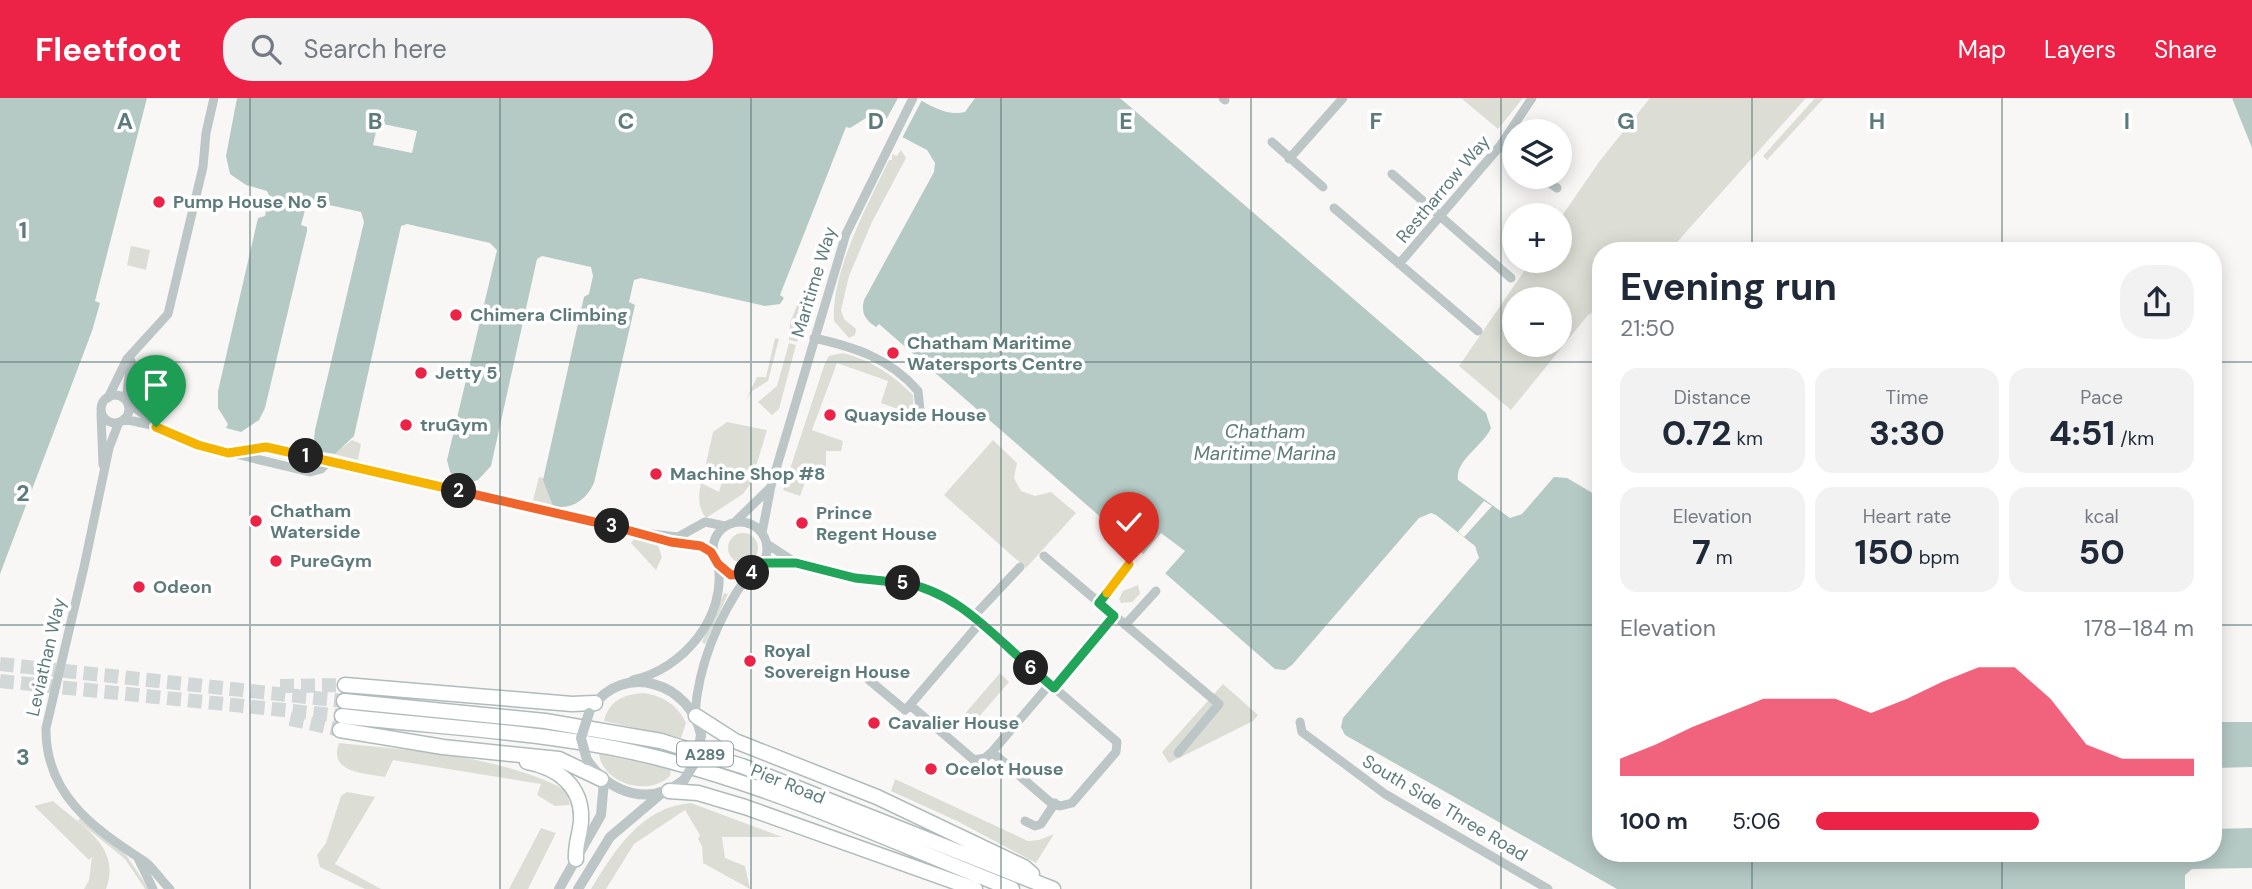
<!DOCTYPE html>
<html lang="en">
<head>
<meta charset="utf-8">
<style>
	body { margin:0; font-family:"DM Sans",sans-serif; background:#f2f2f3; color:#1f2937; height:100vh; display:flex; flex-direction:column; font-size:26px; white-space:nowrap }
	* { box-sizing:border-box; margin:0 }
	p { font-size:23px; color:#747a83 }
	.icon { flex:none; width:38px; height:38px; fill:none; stroke:currentColor; stroke-width:2; stroke-linecap:round; stroke-linejoin:round }
	.map { position:relative; flex:1; overflow:hidden }
	.details { position:absolute; left:1592px; top:144px; width:630px; height:620px; display:flex; flex-direction:column; background:#fff; border-radius:28px; box-shadow:0 4px 18px #0003 }
	.details>* { flex:none }
	.tools { position:absolute; left:1502px; top:21px; display:grid; gap:14px }
	.tools a { display:grid; place-items:center; width:70px; height:70px; border-radius:50%; background:#fff; box-shadow:0 4px 18px #0003; font-size:35px }
	.pin { position:absolute; display:grid; place-items:center; width:60px; height:60px; color:#fff; margin:-72px -30px; border-radius:50% 50% 50% 0; rotate:-45deg; box-shadow:0 0 7px #0007 }
	.pin .icon { rotate:45deg }
	.km { position:absolute; width:35px; height:35px; margin:-18px; border-radius:50%; background:#222; color:#fff; font-size:19px; line-height:35px; text-align:center }
	.round { display:grid; place-items:center; flex:none; width:74px; height:74px; border-radius:28px; background:#f2f2f3 }
	.headline { display:flex; align-items:center; justify-content:space-between; height:119px; padding:0 28px }
	h1 { font-size:38px; font-weight:700; line-height:52px }
	.stats { display:grid; grid-template-columns:repeat(3,1fr); gap:10px; height:119px; padding:7px 28px }
	.stats div { display:grid; align-content:center; border-radius:18px; background:#f2f2f3; text-align:center }
	.stats b { font-size:35px; font-weight:700 }
	.stats small { font-size:19px; font-weight:400 }
	.stats p { font-size:19px }
	.chart { height:196px; padding:14px 28px }
	.chart p { display:flex; justify-content:space-between }
	.chart svg { width:100%; height:126px; margin-top:7px; fill:#ec2247; opacity:.7 }
	ul { padding:0 28px; list-style:none; font-size:23px }
	li { display:grid; grid-template-columns:112px 84px 1fr; align-items:center; height:52px }
	li i { height:18px; border-radius:9px; background:#ec2247 }
	header { display:flex; align-items:center; gap:42px; box-sizing:border-box; height:98px; padding:0 35px; background:#ec2247; color:#fff }
	header strong { font-size:33px }
	nav { display:flex; gap:38px; margin-inline-start:auto; font-size:24px }
	.search { width:490px; height:63px; background:#f2f2f3; display:flex; align-items:center; gap:18px; box-sizing:border-box; padding:0 24px; border-radius:28px; color:#747a83; font-size:26px }
	.map>svg:first-child { display:block }
	.green { fill:#dcded5; fill-rule:evenodd }
	.water { fill:#b5c9c5 }
	.pier { fill:#f9f7f6 }
	.lines { fill:none; stroke-linecap:round; stroke-linejoin:round }
	.primary-tunnel { stroke:#d2d8d8; stroke-width:14; stroke-dasharray:14 7; stroke-linecap:butt }
	.primary-casing { stroke:#b0bbbb; stroke-width:17 }
	.minor { stroke:#bcc6c6; stroke-width:9 }
	.tertiary { stroke:#bcc6c6; stroke-width:10 }
	.primary { stroke:#fff; stroke-width:14 }
	.tertiary-bridge { stroke:#bcc6c6; stroke-width:10 }
	.split-1-casing { stroke:#fff; stroke-width:14 }
	.split-2-casing { stroke:#fff; stroke-width:14 }
	.split-3-casing { stroke:#fff; stroke-width:14 }
	.split-4-casing { stroke:#fff; stroke-width:14 }
	.split-5-casing { stroke:#fff; stroke-width:14 }
	.split-6-casing { stroke:#fff; stroke-width:14 }
	.split-7-casing { stroke:#fff; stroke-width:14 }
	.split-8-casing { stroke:#fff; stroke-width:14 }
	.split-1 { stroke:#f5b400; stroke-width:9 }
	.split-2 { stroke:#f5b400; stroke-width:9 }
	.split-3 { stroke:#f0652b; stroke-width:9 }
	.split-4 { stroke:#f0652b; stroke-width:9 }
	.split-5 { stroke:#22a559; stroke-width:9 }
	.split-6 { stroke:#22a559; stroke-width:9 }
	.split-7 { stroke:#22a559; stroke-width:9 }
	.split-8 { stroke:#f5b400; stroke-width:9 }
	.grid { fill:none; stroke:#5e7b7c; stroke-width:2; stroke-opacity:0.55 }
	.poi-dot { fill:#ec2247; stroke:#fff; stroke-width:2.5 }
	.labels { text-anchor:middle; stroke-width:7; stroke-linejoin:round; paint-order:stroke }
	.shield { fill:#fff; stroke:#8ea3a3; stroke-width:2 }
	.shield-label { font-size:16px; font-weight:bold; fill:#5e7b7c }
	.street-label { font-size:18px; fill:#5e7b7c; stroke:#fff }
	.poi-label { font-size:18px; font-weight:bold; fill:#5e7b7c; stroke:#fff; text-anchor:start }
	.water-label { font-size:19px; font-style:italic; fill:#5d7c78; stroke:#fff }
	.grid-label { font-size:23px; text-anchor:middle; font-weight:bold; fill:#5e7b7c; stroke:#fff; stroke-width:7; stroke-linejoin:round; paint-order:stroke }
</style>
</head>
<body>
<header>
<strong>Fleetfoot</strong>
<div class="search"><svg class="icon" aria-label="search" viewBox="0 0 24 24"><circle cx="10" cy="10" r="6"/><path d="M15 15l6 6"/></svg>Search here</div>
<nav><a>Map</a><a>Layers</a><a>Share</a></nav>
</header>
<div class="map">
<svg width="2252" height="791" viewBox="0 0 2252 791">
	<rect width="100%" height="100%" fill="#f9f7f6"/>
	<path class="green" d="M1461,0H1523L1498,31Z
		M1650,0H1806L1670,152H1601V210L1588,217L1511,312L1459,268L1531,163H1559V122L1599,64ZM1514,201H1559V247H1514Z
		M1815,0H1824L1767,62L1763,58Z
		M901,52L906,60L872,124L849,178L841,212L844,221L856,231L855,237L849,240L834,223C831,173 868,106 889,62H892V56L897,58Z
		M131,148L150,152L146,172L127,167Z
		M817,173L820,174L797,244L789,242L790,225L798,205L806,199Z
		M775,240L779,241L768,283L752,293L746,302L757,279H766Z
		M789,245L796,247L779,311L772,317L758,304L777,288Z
		M843,255C871,262 893,277 913,297V311L906,314L881,305L888,283L837,265L812,332L843,343L841,353H826V374L809,373L800,398L783,392L825,265L829,258Z
		M727,324L767,332L751,385L743,396L706,420C698,410 698,398 701,385L719,394L725,372L716,370L712,381L703,379L713,334Z
		M352,342L361,346L358,362L334,356Z
		M993,342L1017,365L1014,380L1021,393L1035,398L1051,394L1076,415L1026,470L944,397Z
		M539,379L543,380L553,407L533,402Z
		M728 450a15 15 0 1 1 30 0a15 15 0 1 1-30 0Z
		M634,441L658,447L662,459L656,472L631,445Z
		M1138,487L1140,496L1132,504L1121,505L1119,501L1123,493Z
		M724,495L728,496L705,546L702,544Z
		M1000,575L1009,584L971,628L962,619Z
		M1223,586L1258,617L1253,623L1169,665L1162,654Z
		M644,595C663,598 678,607 686,625L681,640L604,623C609,603 623,596 644,595Z
		M339,645C414,653 499,657 566,692L570,707L555,708L537,697L541,686L393,662L385,679C364,675 328,675 339,645Z
		M599,656L671,671L670,678C649,699 603,686 599,656Z
		M895,681L1028,743L1039,742L1054,736L1036,765L957,723L891,693Z
		M347,694L375,699L335,766L381,791H365L320,769L317,757L326,745L341,698Z
		M53,703C81,728 122,748 106,791H84L89,782L92,759L89,762L34,708Z
		M691,705L782,739H722L725,760L745,768L750,791L703,765L702,748L698,741L700,737L685,712L634,746L606,791H591C615,752 641,709 691,705Z
		M80,720L126,757L149,791H145L125,761L78,723Z
		M541,730L556,735L528,791H509Z"/>
	<path class="water" d="M0,0H147L95,203L100,205L92,233L0,476Z
		M237,0H917C932,9 948,18 965,14L975,0H1120L1486,315L1491,330C1484,347 1455,362 1458,382L1510,420L1522,416L1554,379L1567,380L1601,400V754H2214V731L2252,730V770L2192,771L2185,777V791H1617L1345,637L1341,629L1343,620L1479,460L1475,448L1436,417L1431,415L1419,420L1292,567L1285,572L1275,571L879,226L876,229C865,221 861,216 864,202L934,74L935,65L927,52L866,20L850,30L846,29L780,197L784,200L780,206L765,208L641,180L634,182L629,204L635,207L594,385C586,402 572,412 553,408L543,382L584,199L589,196L593,178L591,169L542,158L537,161L491,368L478,382L461,387L450,374L447,362L497,152L490,145L407,126L401,128L354,338L335,356L322,354L314,341L315,332L364,124L361,114L311,103L307,105L301,127L307,129V133L265,310L259,322L241,334L226,330L228,326L218,310V293L258,120L265,118L269,97L267,93L246,87L230,76L226,58Z
		M2232,0H2252V50Z
		M2214,624H2252V669L2214,670Z"/>
	<path class="pier" d="M898,0H923L901,42L881,31Z
		M378,25L417,33L412,55L373,47Z
		M1484,403L1492,408L1464,439L1458,434Z
		M1161,435L1185,453L1162,479L1140,460Z"/>
	<g class="lines">
		<path class="primary-tunnel" d="M0,566L344,603
			M0,583L342,618
			M280,588L345,587
			M290,621L340,632"/>
		<g class="primary-casing">
			<path id="primary" d="M345,587L572,606L595,605
				M344,603L545,623L661,643L742,668L1053,791
				M342,618C452,631 566,634 673,664C789,695 900,747 1012,791
				M696,618L735,643L877,699L1024,769L1032,776
				M340,632L443,649L559,661L601,681
				M527,664C558,670 583,688 581,723C580,737 575,746 576,761
				M669,693L698,695L745,709L975,791"/>
		</g>
		<path class="minor" d="M1223,0L1225,2
			M1272,44L1323,89
			M1500,48L1514,58
			M1289,61L1343,0
			M1392,76L1511,180
			M1542,79L1557,90
			M1334,110L1478,233
			M1399,166L1500,48L1532,0
			M814,240C854,249 890,260 918,293L920,312L916,319
			M101 311a14 14 0 1 1 28 0a14 14 0 1 1-28 0Z
			M108,300L127,261L168,216L203,69L206,35L214,0
			M126,302L131,263
			M128,305L160,328
			M101,315L103,367
			M124,321L160,329L198,347L310,374L321,371L329,363
			M119,324L109,350L84,469L46,630C45,696 93,730 144,763C154,770 161,783 170,791
			M237,356L271,350L643,435L678,439L705,424L725,428
			M735,424L770,390
			M713 451a27 27 0 1 1 54 0a27 27 0 1 1-54 0Z
			M762,435L771,388L846,136L913,0
			M666,443L701,448L714,456
			M767,446L796,465L855,479L916,487L954,503L1117,644L1116,654L1072,705L1060,708L1050,704L992,654L985,660L974,662L910,607L980,525
			M1044,458L1219,606L1178,655
			M763,465H796
			M1099,505L1129,466
			M973,519L1020,469
			M1125,527L1156,493
			M633,582C683,571 727,519 718,466
			M869,582L905,612L910,607
			M1054,590L1114,518
			M695,615C699,565 719,518 748,477
			M1300,624L1302,634L1385,696L1548,791
			M992,654L1050,586
			M1025,723L1035,728L1041,726L1055,705
			M138,760L153,791"/>
		<path class="tertiary" d="M592,610C623,563 691,585 701,637
			M587,662C611,696 650,709 684,682
			M559,791L601,717L604,683
			M578,791L610,739L662,695"/>
		<use href="#primary" class="primary"/>
		<path class="tertiary-bridge" d="M587,662L581,640L589,615
			M684,682L697,661L701,637"/>
	</g>
	<g class="lines">
		<g class="split-1-casing">
			<path id="split-1" d="M156,329L198,347L228,355L266,349L306,358"/>
		</g>
		<g class="split-2-casing">
			<path id="split-2" d="M306,358L459,393"/>
		</g>
		<g class="split-3-casing">
			<path id="split-3" d="M459,393L612,428"/>
		</g>
		<g class="split-4-casing">
			<path id="split-4" d="M612,428L671,444L701,448L711,454L718,466L731,477L752,475"/>
		</g>
		<g class="split-5-casing">
			<path id="split-5" d="M752,475L763,465H796L855,480L903,485"/>
		</g>
		<g class="split-6-casing">
			<path id="split-6" d="M903,485C956,493 992,536 1031,570"/>
		</g>
		<g class="split-7-casing">
			<path id="split-7" d="M1031,570L1054,590L1114,518L1099,505L1107,495"/>
		</g>
		<g class="split-8-casing">
			<path id="split-8" d="M1107,495L1129,466"/>
		</g>
		<use href="#split-1" class="split-1"/>
		<use href="#split-2" class="split-2"/>
		<use href="#split-3" class="split-3"/>
		<use href="#split-4" class="split-4"/>
		<use href="#split-5" class="split-5"/>
		<use href="#split-6" class="split-6"/>
		<use href="#split-7" class="split-7"/>
		<use href="#split-8" class="split-8"/>
	</g>
	<path class="grid" d="M250,0V791M500,0V791M751,0V791M1001,0V791M1251,0V791M1501,0V791M1752,0V152M2002,0V152M0,264H1601M2214,264H2252M0,527H1601M2214,527H2252M1752,754V791M2002,754V791"/>
	<g class="poi-dot">
		<circle cx="159" cy="104" r="7"/>
		<circle cx="456" cy="217" r="7"/>
		<circle cx="893" cy="255" r="7"/>
		<circle cx="421" cy="275" r="7"/>
		<circle cx="830" cy="317" r="7"/>
		<circle cx="406" cy="327" r="7"/>
		<circle cx="656" cy="376" r="7"/>
		<circle cx="256" cy="423" r="7"/>
		<circle cx="802" cy="425" r="7"/>
		<circle cx="276" cy="463" r="7"/>
		<circle cx="139" cy="489" r="7"/>
		<circle cx="750" cy="563" r="7"/>
		<circle cx="874" cy="625" r="7"/>
		<circle cx="931" cy="671" r="7"/>
	</g>
	<g class="labels">
		<rect class="shield" x="677" y="643.5" width="56" height="25" rx="5"/>
		<g class="shield-label">
			<text x="705" y="662">A289</text>
		</g>
		<g class="street-label">
			<text transform="translate(1443 91) rotate(-50)" y="6">Restharrow Way</text>
			<text transform="translate(814 184) rotate(-73)" y="6">Maritime Way</text>
			<text transform="translate(46 559) rotate(-77)" y="6">Leviathan Way</text>
			<text transform="translate(788 686) rotate(22)" y="6">Pier Road</text>
			<text transform="translate(1445 710) rotate(31)" y="6">South Side Three Road</text>
		</g>
		<g class="poi-label">
			<text x="173" y="110">Pump House No 5</text>
			<text x="470" y="223">Chimera Climbing</text>
			<text x="907" y="251">Chatham Maritime<tspan x="907" dy="21">Watersports Centre</tspan></text>
			<text x="435" y="281">Jetty 5</text>
			<text x="844" y="323">Quayside House</text>
			<text x="420" y="333">truGym</text>
			<text x="670" y="382">Machine Shop #8</text>
			<text x="270" y="419">Chatham<tspan x="270" dy="21">Waterside</tspan></text>
			<text x="816" y="421">Prince<tspan x="816" dy="21">Regent House</tspan></text>
			<text x="290" y="469">PureGym</text>
			<text x="153" y="495">Odeon</text>
			<text x="764" y="559">Royal<tspan x="764" dy="21">Sovereign House</tspan></text>
			<text x="888" y="631">Cavalier House</text>
			<text x="945" y="677">Ocelot House</text>
		</g>
		<g class="water-label">
			<text x="1265" y="340">Chatham<tspan x="1265" dy="22">Maritime Marina</tspan></text>
		</g>
	</g>
	<g class="grid-label">
		<text x="125" y="31">A</text>
		<text x="375" y="31">B</text>
		<text x="626" y="31">C</text>
		<text x="876" y="31">D</text>
		<text x="1126" y="31">E</text>
		<text x="1376" y="31">F</text>
		<text x="1626" y="31">G</text>
		<text x="1877" y="31">H</text>
		<text x="2127" y="31">I</text>
		<text x="23" y="140">1</text>
		<text x="23" y="403">2</text>
		<text x="23" y="667">3</text>
	</g>
</svg>
<div class="tools">
<a><svg class="icon" aria-label="layers" viewBox="0 0 24 24"><path d="M12 4l9 5-9 5-9-5zM3 14l9 5 9-5"/></svg></a>
<a>+</a>
<a>−</a>
</div>
<div class="pin" style="left:156px;top:329px;background:#1e9e55"><svg class="icon" aria-label="arrive" viewBox="0 0 24 24"><path d="M6 21V4h12l-3 4 3 4H6"/></svg></div>
<div class="pin" style="left:1129px;top:466px;background:#d93025"><svg class="icon" aria-label="check" viewBox="0 0 24 24"><path d="M5 12l5 5 9-10"/></svg></div>
<b class="km" style="left:306px;top:358px">1</b>
<b class="km" style="left:459px;top:393px">2</b>
<b class="km" style="left:612px;top:428px">3</b>
<b class="km" style="left:752px;top:475px">4</b>
<b class="km" style="left:903px;top:485px">5</b>
<b class="km" style="left:1031px;top:570px">6</b>
<section class="details">
<div class="headline"><div><h1>Evening run</h1><p>21:50</p></div><a class="round"><svg class="icon" aria-label="share" viewBox="0 0 24 24"><path d="M12 15V3M7 8l5-5 5 5M5 13v7h14v-7"/></svg></a></div>
<div class="stats">
<div><p>Distance</p><b>0.72<small> km</small></b></div>
<div><p>Time</p><b>3:30</b></div>
<div><p>Pace</p><b>4:51<small> /km</small></b></div>
</div>
<div class="stats">
<div><p>Elevation</p><b>7<small> m</small></b></div>
<div><p>Heart rate</p><b>150<small> bpm</small></b></div>
<div><p>kcal</p><b>50</b></div>
</div>
<div class="chart"><p><span>Elevation</span>178–184 m</p>
<svg viewBox="0 0 160 44" preserveAspectRatio="none"><path d="M0 44V38L10 33L20 27L30 22L40 17L50 17L60 17L70 22L80 17L90 11L100 6L110 6L120 17L130 33L140 38L150 38L160 38V44z"/></svg>
</div>
<ul>
<li><b>100 m</b>5:06<i style="width:59%"></i></li>
</ul>
</section>
</div>
</body>
</html>
